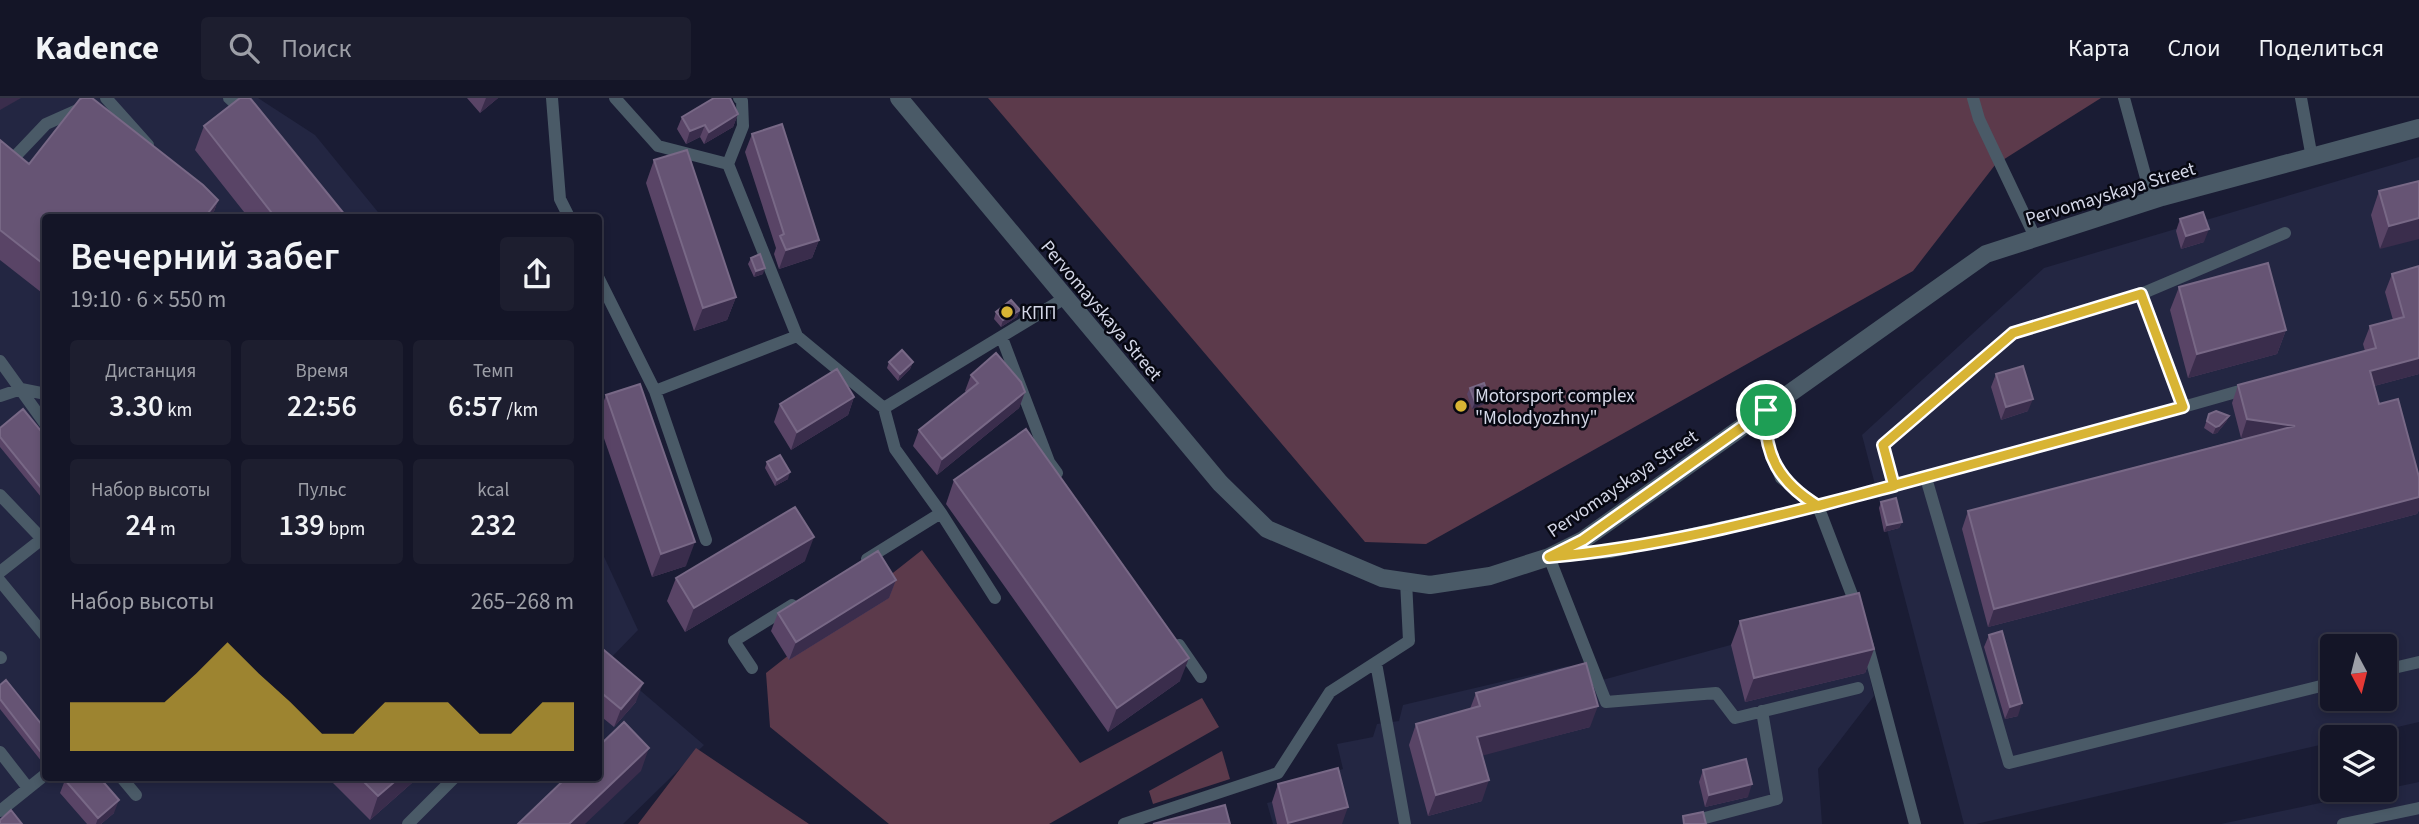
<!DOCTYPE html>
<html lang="ru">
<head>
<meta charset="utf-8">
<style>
	body { margin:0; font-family:"Source Sans 3",sans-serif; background:#1d1e2f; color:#f1f3f6; height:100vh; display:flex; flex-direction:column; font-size:26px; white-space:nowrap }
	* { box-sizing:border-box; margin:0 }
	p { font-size:23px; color:#9d9fa7 }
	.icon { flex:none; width:38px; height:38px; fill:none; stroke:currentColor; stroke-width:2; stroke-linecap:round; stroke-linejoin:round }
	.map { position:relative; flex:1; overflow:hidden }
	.side { position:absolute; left:42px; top:116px; width:560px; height:567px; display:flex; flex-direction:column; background:#141527; border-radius:7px; box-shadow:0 4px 10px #0003,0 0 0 2px #333444 }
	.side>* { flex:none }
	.needle { width:46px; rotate:173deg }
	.controls { position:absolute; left:2320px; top:536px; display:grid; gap:14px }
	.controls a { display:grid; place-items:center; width:77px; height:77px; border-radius:7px; background:#141527; box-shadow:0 4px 10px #0003,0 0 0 2px #333444; font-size:35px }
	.pin { position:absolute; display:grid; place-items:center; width:60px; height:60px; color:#fff; margin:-30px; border:4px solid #fff; border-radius:50%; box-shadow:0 2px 7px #0007 }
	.round { display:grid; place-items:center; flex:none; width:74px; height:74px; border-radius:7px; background:#1d1e2f }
	.summary { display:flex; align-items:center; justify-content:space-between; height:119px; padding:0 28px }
	h1 { font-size:38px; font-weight:600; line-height:52px }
	.metrics { display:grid; grid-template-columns:repeat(3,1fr); gap:10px; height:119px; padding:7px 28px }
	.metrics div { display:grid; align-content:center; border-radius:7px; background:#1d1e2f; text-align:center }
	.metrics b { font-size:30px; font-weight:600 }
	.metrics small { font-size:19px; font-weight:400 }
	.metrics p { font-size:19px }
	.chart { height:196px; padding:14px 28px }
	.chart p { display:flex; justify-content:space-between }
	.chart svg { width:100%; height:126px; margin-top:7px; fill:#d8b434; opacity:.7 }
	header { display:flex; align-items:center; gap:42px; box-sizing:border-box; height:98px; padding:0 35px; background:#141527; border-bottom:2px solid #333444 }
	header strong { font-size:33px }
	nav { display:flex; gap:38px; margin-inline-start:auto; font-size:24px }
	.search { width:490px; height:63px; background:#1d1e2f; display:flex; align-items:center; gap:18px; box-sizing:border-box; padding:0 24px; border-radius:7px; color:#9d9fa7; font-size:26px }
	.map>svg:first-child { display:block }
	.built { fill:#232642; fill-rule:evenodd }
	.green { fill:#5c3a4b }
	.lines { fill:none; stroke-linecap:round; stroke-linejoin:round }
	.service { stroke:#4a5a67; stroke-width:12 }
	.tertiary { stroke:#4a5a67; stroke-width:18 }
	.wall { fill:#594466 }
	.shaded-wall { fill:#3a2d4c }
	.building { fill:#665474; stroke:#786886; stroke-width:2 }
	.route-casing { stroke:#fff; stroke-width:14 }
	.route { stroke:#d8b434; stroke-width:9 }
	.poi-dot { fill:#d8b434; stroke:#070812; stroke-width:2.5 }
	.labels { text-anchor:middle; stroke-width:5; stroke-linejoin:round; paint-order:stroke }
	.street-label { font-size:19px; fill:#d4d7e7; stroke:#070812 }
	.poi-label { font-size:19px; fill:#d4d7e7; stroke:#070812; text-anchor:start }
</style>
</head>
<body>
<header>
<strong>Kadence</strong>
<div class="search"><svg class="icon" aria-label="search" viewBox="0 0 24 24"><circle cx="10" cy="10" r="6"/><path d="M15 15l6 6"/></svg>Поиск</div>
<nav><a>Карта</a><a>Слои</a><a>Поделиться</a></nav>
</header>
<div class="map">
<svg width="2419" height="726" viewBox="0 0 2419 726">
	<rect width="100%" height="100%" fill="#1a1c34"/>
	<path class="built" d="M0,0H258L315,37L382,119H46V679H598L599,448L638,532L607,564L704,647L623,726H0Z
		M2419,59V624L2354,639H2333V644L1976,726H1964L1862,337L2044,170ZM2333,548H2385V600H2333Z
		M1855,513L1874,598L1818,671L1822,726H1273L1267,705L1334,687L1331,675L1343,671L1337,646L1373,639L1377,626L1399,623L1403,607L1568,568L1584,587Z
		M2419,684V726H2221Z"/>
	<path class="green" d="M988,0H2101L1995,67L1913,173L1426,446L1365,444Z
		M922,452L1080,665L1202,600L1219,629L1049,726H889L770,629L766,575Z
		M696,650L809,726H638Z
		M1222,653L1230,681L1153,706L1149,693Z"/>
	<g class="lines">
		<path class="service" d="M106,0L148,47
			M229,0L246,16
			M552,0L560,101L569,119
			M615,0L658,48L728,66L797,238
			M1973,0L1979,21L2035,139
			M2124,0L2152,102
			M2301,0L2312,60
			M8,66L46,26L82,10
			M728,66L743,28L742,3L739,0
			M598,179L655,293L797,238L884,310L1065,200
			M1002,240L1049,364L1057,375
			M0,263L46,327
			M655,293L706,442
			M0,298L21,291L46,296
			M2183,309L2250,290
			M884,310L895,351L941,415L995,500
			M1766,312L1764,336L1781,380L1818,408L1857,510
			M1926,380L2009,665L2333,585
			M1894,388L1883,347L2013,235L2141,196
			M0,397L46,445
			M867,461L941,415
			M0,474L42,441
			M0,483L46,539
			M1867,545L1915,726
			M1179,547L1201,579
			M0,559L1,560
			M1376,565L1405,726
			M752,570L734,543L792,507
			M2385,572L2419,564
			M1858,590L1735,620L1716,595L1606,604L1549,459L1611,454L1818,408L2183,309L2141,196L2285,135
			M0,654L28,690
			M121,679L136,697
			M0,713L46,676
			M1705,720L1777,701L1762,613
			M408,726L455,679
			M1124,726L1278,675L1330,594L1409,543L1406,483
			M2343,726L2419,710"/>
		<path class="tertiary" d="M899,0L1220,385L1267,431L1382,480L1430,487L1490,478L1549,459L1583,442L1986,156L2162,99L2419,30"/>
	</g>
	<path class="wall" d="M467,0H498L480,15Z
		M738,16L733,29L704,46L700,39L686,46L677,31L682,19Z
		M204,28L345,117L344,119H248L195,52Z
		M752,36L819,142L812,160L779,171L774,156L776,150L745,54Z
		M0,42L29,66L218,102L212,119H46V198L0,162Z
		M654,62L736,199L727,222L694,233L646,85Z
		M2419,83L2380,151L2371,117L2379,93Z
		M2180,121L2204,144L2181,151L2176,133Z
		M751,160L763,176L754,179L748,166Z
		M2419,168V276L2374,288L2379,306L2419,379V412L2417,416L1988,529L1962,431L1968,413L2246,340H2241L2232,305L2238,287L2365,253L2363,246L2370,228L2393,222L2385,194L2392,176Z
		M2179,189L2286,232L2277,256L2188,280L2170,212Z
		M1020,212L1017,219L1001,229L994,221L996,214Z
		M889,264H913L910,271L898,283L887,270Z
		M1996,276L2028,313L2001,322L1991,289Z
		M971,277L1025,294L1019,310L937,377L913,348L919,332L966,294L965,293Z
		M1470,290L1489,299L1487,305L1472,311L1467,296Z
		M606,297L686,468L652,479L598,323V319Z
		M854,299L848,317L791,352L774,324L780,306Z
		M2209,316L2229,318L2226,324L2217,335L2213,336L2204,330Z
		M0,330L46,339V405L0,349Z
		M767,364L788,381L775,388L765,370Z
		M954,382L1180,583L1108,634L946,406Z
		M1881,404L1902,424L1899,430L1884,434L1879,410Z
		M805,463L685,534L667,503L676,480Z
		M896,482L889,500L789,562L771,533L778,515Z
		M1740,523L1874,551L1865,575L1745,604L1731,547Z
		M1989,537L2018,618L2005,621L1984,549Z
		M598,547L636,604L614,629L598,616Z
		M0,587L46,632V661L42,664L0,611Z
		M1476,595L1590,629L1482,657V703L1428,718L1409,647L1416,626L1470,611Z
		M1703,672L1748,699L1705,709L1699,684Z
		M327,679H415L413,684L370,722Z
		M65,682L114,715L101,726H87L60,695Z
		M1278,686L1342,726H1277L1272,704Z"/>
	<path class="shaded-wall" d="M0,0H21L0,12Z
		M486,0H498L480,15Z
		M738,16L733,29L704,46L709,34Z
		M705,27L700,39L686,46L690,33Z
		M218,102L212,119H205Z
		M2419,120V141L2380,151L2389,128Z
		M2209,131L2204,144L2181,151L2186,138Z
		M819,142L812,160L779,171L786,152Z
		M765,170L763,176L754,179L756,173Z
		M736,199L727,222L694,233L703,210Z
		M1020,212L1017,219L1001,229L1003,222Z
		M2286,232L2277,256L2188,280L2197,256Z
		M2419,260V276L2363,291L2370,273Z
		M913,264L910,271L898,283L900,276Z
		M1025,294L1019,310L937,377L942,361Z
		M854,299L848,317L791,352L797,334Z
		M1489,299L1487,305L1472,311L1475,304Z
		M2033,301L2028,313L2001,322L2006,309Z
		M2229,318L2226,324L2217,335L2213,336L2216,329Z
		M2247,321L2295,328L2288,346L2241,340Z
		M790,374L788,381L775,388L777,382Z
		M2419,399V412L2417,416L1988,529L1994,511Z
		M1902,424L1899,430L1884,434L1887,427Z
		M814,439L805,463L685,534L694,510Z
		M695,444L686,468L652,479L661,456Z
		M896,482L889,500L789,562L796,544Z
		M1874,551L1865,575L1745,604L1754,580Z
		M1189,560L1180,583L1108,634L1117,610Z
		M643,585L636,604L614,629L621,611Z
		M2022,605L2018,618L2005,621L2010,609Z
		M1598,608L1590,629L1470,661L1477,639Z
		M649,650L641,673L585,726H569Z
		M400,679H415L413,684L370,722L378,698Z
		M1489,682L1482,703L1428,718L1436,697Z
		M1752,686L1748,699L1705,709L1709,697Z
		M119,702L114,715L101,726H96L98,720Z
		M1348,709L1342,726H1288V725Z"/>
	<path class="building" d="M82,0H92L203,87L218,102L205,119H46V168L0,132V42L29,66L80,1Z
		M240,0H250L345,117L343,119H275L204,28Z
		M714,0H730L738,16L709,34L705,27L690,33L682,19Z
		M782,26L819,142L786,152L780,138L784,136L752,36Z
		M687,52L736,199L703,210L654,62Z
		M2419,83V120L2389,128L2379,93Z
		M2203,114L2209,131L2186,138L2180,121Z
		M760,156L765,170L756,173L751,160Z
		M2268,165L2286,232L2197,256L2179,189Z
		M2419,168V260L2370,273L2379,306L2398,301L2419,379V399L1994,511L1968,413L2295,328L2247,321L2238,287L2376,250L2370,228L2404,219L2392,176Z
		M1011,202L1020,212L1003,222L996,214Z
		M902,252L913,264L900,276L889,264Z
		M996,255L1021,284L1025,294L942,361L919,332L978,285L971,277Z
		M2023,268L2033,301L2006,309L1996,276Z
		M837,271L854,299L797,334L780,306Z
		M1484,285L1489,299L1475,304L1470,290Z
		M640,286L695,444L661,456L606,297Z
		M23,311L46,339V396L0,339V330Z
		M2216,313L2229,318L2219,328L2216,329L2207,323L2209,316Z
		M1026,331L1189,560L1117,610L954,382Z
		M780,357L790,374L777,382L767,364Z
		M1896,400L1902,424L1887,427L1881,404Z
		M795,409L814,439L694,510L676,480Z
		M878,453L896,482L796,544L778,515Z
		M1859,495L1874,551L1754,580L1740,523Z
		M2002,533L2022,605L2010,609L1989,537Z
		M598,547L643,585L621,611L598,592Z
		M1586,565L1598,608L1477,639L1489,682L1436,697L1416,626L1480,608L1476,595Z
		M6,582L46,632V656L44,658L0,601V587Z
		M624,624L649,650L569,726H518L567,679H598V649Z
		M1746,661L1752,686L1709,697L1703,672Z
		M1338,670L1348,709L1288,725L1278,686Z
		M68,679H99L119,702L98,720L65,682Z
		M359,679H400L378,698Z
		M1225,707L1230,726H1153Z
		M11,712L22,726H0V722Z
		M1703,714L1706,726H1684L1683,718Z"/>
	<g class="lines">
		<g class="route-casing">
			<path id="route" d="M1766,312L1583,442L1549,459C1665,449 1781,417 1894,388L1883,347L2013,235L2141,196L2183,309L1818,408C1780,385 1763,357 1766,312"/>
		</g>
		<use href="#route" class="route"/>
	</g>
	<g class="poi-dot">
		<circle cx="1007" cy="214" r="7"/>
		<circle cx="1461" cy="308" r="7"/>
	</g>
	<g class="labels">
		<g class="street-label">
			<text transform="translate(2110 95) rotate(-17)" y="7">Pervomayskaya Street</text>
			<text transform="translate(1102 212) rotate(50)" y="7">Pervomayskaya Street</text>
			<text transform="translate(1622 385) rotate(-34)" y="7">Pervomayskaya Street</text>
		</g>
		<g class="poi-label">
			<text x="1021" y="221">КПП</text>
			<text x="1475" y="304">Motorsport complex<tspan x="1475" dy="22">"Molodyozhny"</tspan></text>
		</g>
	</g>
</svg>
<div class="controls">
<a><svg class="needle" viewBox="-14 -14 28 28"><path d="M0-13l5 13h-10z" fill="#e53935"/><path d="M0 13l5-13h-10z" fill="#9d9fa7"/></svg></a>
<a><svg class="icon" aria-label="layers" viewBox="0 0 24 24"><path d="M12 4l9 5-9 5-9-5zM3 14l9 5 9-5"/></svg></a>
</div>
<div class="pin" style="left:1766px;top:312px;background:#1e9e55"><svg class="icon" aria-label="arrive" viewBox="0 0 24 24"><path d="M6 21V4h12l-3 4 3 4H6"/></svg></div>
<section class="side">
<div class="summary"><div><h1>Вечерний забег</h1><p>19:10 · 6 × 550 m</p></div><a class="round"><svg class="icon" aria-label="share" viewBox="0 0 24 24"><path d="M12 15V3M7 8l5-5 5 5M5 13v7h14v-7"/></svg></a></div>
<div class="metrics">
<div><p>Дистанция</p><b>3.30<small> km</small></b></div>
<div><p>Время</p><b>22:56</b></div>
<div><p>Темп</p><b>6:57<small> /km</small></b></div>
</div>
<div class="metrics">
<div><p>Набор высоты</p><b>24<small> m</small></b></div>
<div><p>Пульс</p><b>139<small> bpm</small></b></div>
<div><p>kcal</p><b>232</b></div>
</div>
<div class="chart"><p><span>Набор высоты</span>265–268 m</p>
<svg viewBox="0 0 160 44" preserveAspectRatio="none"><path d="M0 44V27L10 27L20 27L30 27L40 17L50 6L60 17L70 27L80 38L90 38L100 27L110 27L120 27L130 38L140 38L150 27L160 27V44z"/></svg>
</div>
</section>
</div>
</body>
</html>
